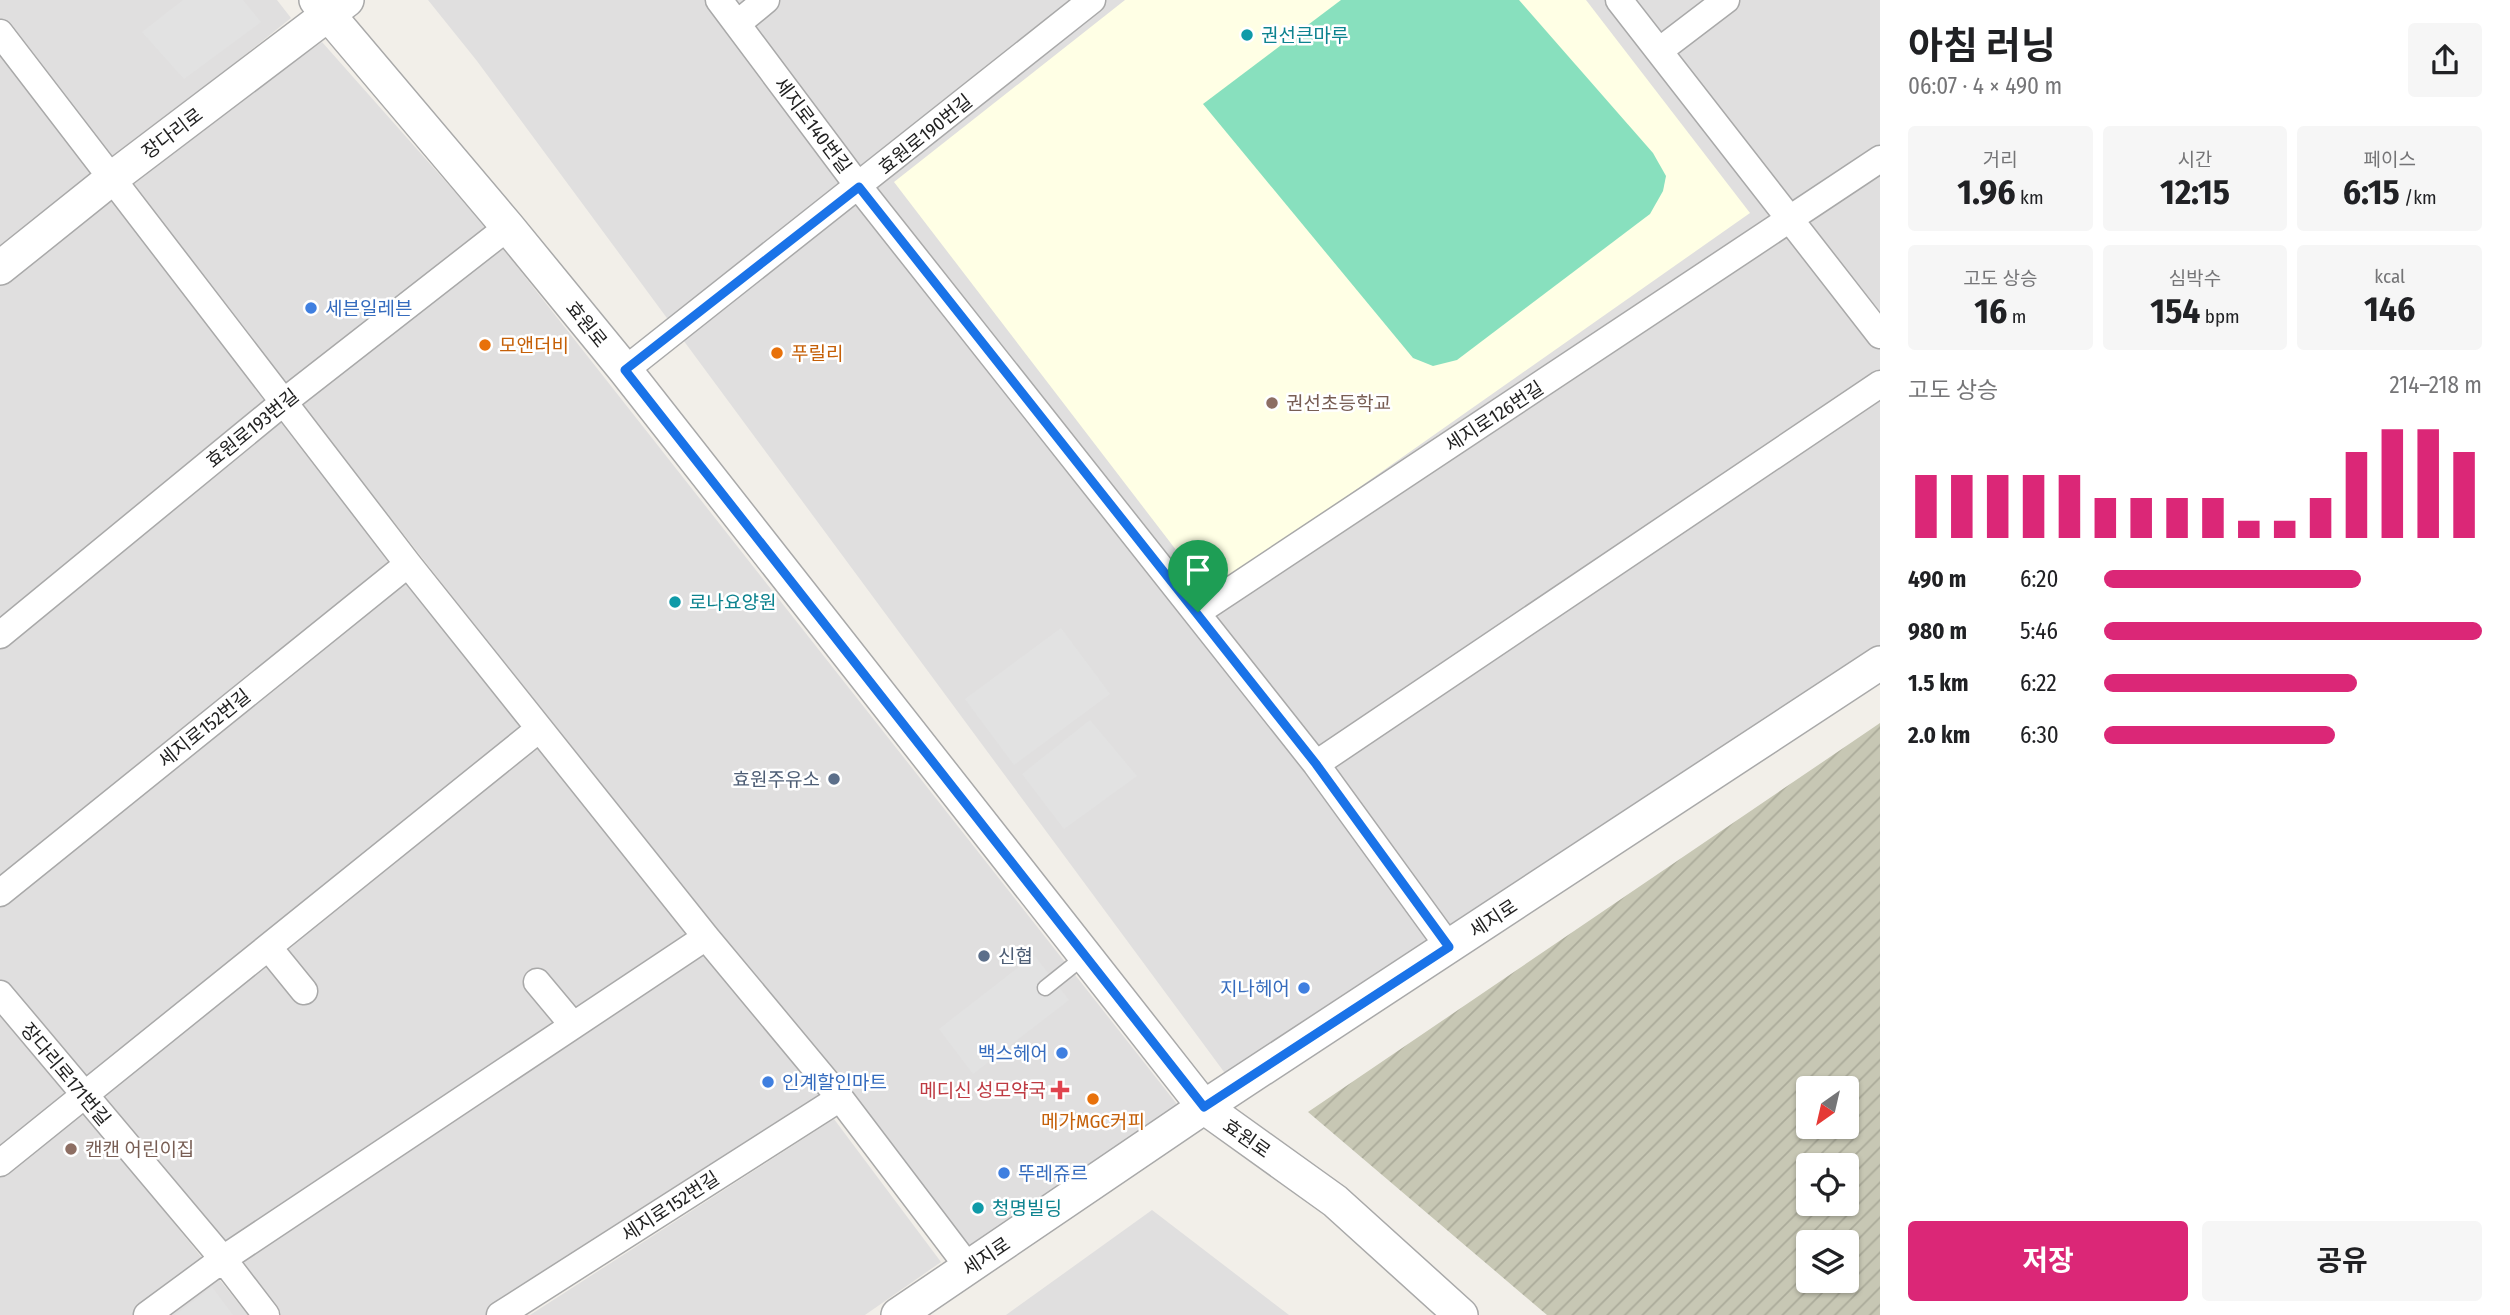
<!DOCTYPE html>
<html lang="ko">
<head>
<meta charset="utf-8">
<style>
	body { margin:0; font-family:"Fira Sans Condensed","Noto Sans KR",sans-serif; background:#f6f6f6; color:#202124; height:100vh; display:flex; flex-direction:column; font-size:26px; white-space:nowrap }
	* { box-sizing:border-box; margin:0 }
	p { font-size:23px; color:#757577 }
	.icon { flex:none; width:38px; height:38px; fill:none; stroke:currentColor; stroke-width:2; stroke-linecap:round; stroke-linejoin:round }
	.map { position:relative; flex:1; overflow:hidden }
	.drawer { display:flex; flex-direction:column; background:#fff; width:630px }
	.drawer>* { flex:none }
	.needle { width:46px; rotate:214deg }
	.controls { position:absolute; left:1796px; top:1076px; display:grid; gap:14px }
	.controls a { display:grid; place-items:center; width:63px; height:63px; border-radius:7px; background:#fff; box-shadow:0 2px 5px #0004; font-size:35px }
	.pin { position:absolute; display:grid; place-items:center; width:60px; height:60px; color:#fff; margin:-72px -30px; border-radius:50% 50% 50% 0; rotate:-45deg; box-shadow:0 0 7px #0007 }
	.pin .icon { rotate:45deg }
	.round { display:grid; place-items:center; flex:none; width:74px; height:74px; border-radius:7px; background:#f6f6f6 }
	.head { display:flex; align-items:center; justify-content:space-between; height:119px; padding:0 28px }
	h1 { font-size:38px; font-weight:700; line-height:52px }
	.metrics { display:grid; grid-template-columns:repeat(3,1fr); gap:10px; height:119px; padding:7px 28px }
	.metrics div { display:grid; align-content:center; border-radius:7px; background:#f6f6f6; text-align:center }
	.metrics b { font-size:35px; font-weight:700 }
	.metrics small { font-size:19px; font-weight:400 }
	.metrics p { font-size:19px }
	.chart { height:196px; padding:14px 28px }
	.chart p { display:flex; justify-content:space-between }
	.chart svg { width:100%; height:126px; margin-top:7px; stroke:#db2777; stroke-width:6 }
	.action { display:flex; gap:14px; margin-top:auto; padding:14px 28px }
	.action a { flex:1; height:80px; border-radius:7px; background:#db2777; color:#fff; font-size:28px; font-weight:700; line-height:80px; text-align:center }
	.action a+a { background:#f6f6f6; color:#202124 }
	ul { padding:0 28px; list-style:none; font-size:23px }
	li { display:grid; grid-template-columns:112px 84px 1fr; align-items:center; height:52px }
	li i { height:18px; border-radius:9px; background:#db2777 }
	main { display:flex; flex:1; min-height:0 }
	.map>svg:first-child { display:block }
	.residential { fill:#e0dfdf }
	.education { fill:#ffffe5 }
	.construction { fill:url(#construction-furrows); fill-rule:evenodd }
	.pitch { fill:#88e0be }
	.parking { fill:#e2e2e2 }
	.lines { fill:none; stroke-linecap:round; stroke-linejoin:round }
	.service-casing { stroke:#a9a9a9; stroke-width:17 }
	.minor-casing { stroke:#a9a9a9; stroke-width:29 }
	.tertiary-casing { stroke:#a9a9a9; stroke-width:36 }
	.service { stroke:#fff; stroke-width:14 }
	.minor { stroke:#fff; stroke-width:26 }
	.tertiary { stroke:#fff; stroke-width:33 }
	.route-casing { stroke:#fff; stroke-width:14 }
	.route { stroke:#1a73e8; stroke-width:9 }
	.culture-dot { fill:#0f9aa8; stroke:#fff; stroke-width:2.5 }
	.shop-dot { fill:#3f7fe0; stroke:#fff; stroke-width:2.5 }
	.food-dot { fill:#e8710a; stroke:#fff; stroke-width:2.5 }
	.education-dot { fill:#8d6e63; stroke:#fff; stroke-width:2.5 }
	.service-dot { fill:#5c6f8a; stroke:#fff; stroke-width:2.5 }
	.health-dot { fill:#e0444e; stroke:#fff; stroke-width:2.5 }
	.labels { text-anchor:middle; stroke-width:5; stroke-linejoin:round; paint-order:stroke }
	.culture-label { font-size:19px; fill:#0d838f; stroke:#fff; text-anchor:start }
	.street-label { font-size:19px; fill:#222; stroke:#fff }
	.shop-label { font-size:19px; fill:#366cbe; stroke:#fff; text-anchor:start }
	.food-label { font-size:19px; fill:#c56008; stroke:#fff; text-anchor:start }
	.education-label { font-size:19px; fill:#785e54; stroke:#fff; text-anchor:start }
	.service-label { font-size:19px; fill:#4e5e75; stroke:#fff; text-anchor:end }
	.health-label { font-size:19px; fill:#be3a42; stroke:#fff; text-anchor:end }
</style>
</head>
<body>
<main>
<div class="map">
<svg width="1880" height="1315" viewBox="0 0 1880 1315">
	<defs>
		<pattern id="construction-furrows" width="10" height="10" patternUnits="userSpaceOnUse" patternTransform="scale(1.75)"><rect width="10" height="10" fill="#c7c7b4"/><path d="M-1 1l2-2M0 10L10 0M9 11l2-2" fill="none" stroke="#abab9a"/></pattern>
	</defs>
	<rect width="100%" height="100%" fill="#f2efe9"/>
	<path class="residential" d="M0,0H277L291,18L0,251Z
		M428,0H1880V648L1230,1080L477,61Z
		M322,42L486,227L288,386L123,181Z
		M111,186L829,1106L492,1315H269L0,980V274Z
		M503,249L1180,1108L969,1257L301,403Z
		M0,1007L248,1315H0Z
		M834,1119L941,1262L865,1315H530Z
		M1152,1210L1289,1315H1006Z"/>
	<path class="education" d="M1125,0H1586L1750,213L1209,593L894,182Z"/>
	<path class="construction" d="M1880,723V1315H1547L1308,1112ZM1808,1088H1846V1127H1808ZM1808,1166H1846V1204H1808ZM1808,1242H1846V1281H1808Z"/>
	<path class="pitch" d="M1341,0H1519L1653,153L1666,176L1663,191L1650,214L1457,360L1433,366L1413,358L1203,104Z"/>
	<path class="parking" d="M183,0H243L261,22L184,79L142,32Z
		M1061,628L1110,694L1014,765L965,699Z
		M1090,720L1137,776L1064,829L1022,774Z
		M1034,955L1069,1000L973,1074L939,1029Z
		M212,1287L233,1315H175Z"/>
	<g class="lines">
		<g class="service-casing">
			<path id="service" d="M1045,988L1085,956"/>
		</g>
		<g class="minor-casing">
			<path id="minor" d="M719,0L859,187L1316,764L1449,947
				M1619,0L1880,335
				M737,24L766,0
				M0,33L408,564L706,937L840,1098L969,1268
				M1659,51L1726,0
				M625,370L1092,0
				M1198,612L1880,159
				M0,635L285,401L508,227
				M1316,764L1880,384
				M0,893L408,564
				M269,948L304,991
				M537,982L573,1025
				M0,994L223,1259L266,1315
				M0,1163L539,729
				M147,1315L223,1259L706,937
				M500,1315L840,1098"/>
		</g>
		<g class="tertiary-casing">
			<path id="tertiary" d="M316,0L508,227L625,370L1204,1107L1335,1201L1461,1315
				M0,268L111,179L347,0
				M898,1315L1204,1107L1880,663"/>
		</g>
		<use href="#service" class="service"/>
		<use href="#minor" class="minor"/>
		<use href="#tertiary" class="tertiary"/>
	</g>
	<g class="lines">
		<g class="route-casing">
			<path id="route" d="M859,187L1316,764L1449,947L1204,1107L625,370Z"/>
		</g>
		<use href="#route" class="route"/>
	</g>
	<g class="culture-dot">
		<circle cx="1247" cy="35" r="7"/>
		<circle cx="675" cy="602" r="7"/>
		<circle cx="978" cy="1208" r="7"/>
	</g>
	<g class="shop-dot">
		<circle cx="311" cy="308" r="7"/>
		<circle cx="1304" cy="988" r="7"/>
		<circle cx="1062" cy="1053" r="7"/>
		<circle cx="768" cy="1082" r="7"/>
		<circle cx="1004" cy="1173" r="7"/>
	</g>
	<g class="food-dot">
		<circle cx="485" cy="345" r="7"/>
		<circle cx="777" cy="353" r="7"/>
		<circle cx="1093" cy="1099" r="7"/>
	</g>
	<g class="education-dot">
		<circle cx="1272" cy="403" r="7"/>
		<circle cx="71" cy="1149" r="7"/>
	</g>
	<g class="service-dot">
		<circle cx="834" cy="779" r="7"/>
		<circle cx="984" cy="956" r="7"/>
	</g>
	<path class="health-dot" d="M1056.5 1079.5h7v7h7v7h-7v7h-7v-7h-7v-7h7z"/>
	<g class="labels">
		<g class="culture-label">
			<text x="1261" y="42">권선큰마루</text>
			<text x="689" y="609">로나요양원</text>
			<text x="992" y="1215">청명빌딩</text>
		</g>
		<g class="street-label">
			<text transform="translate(813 125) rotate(53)" y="7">세지로140번길</text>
			<text transform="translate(172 133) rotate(-37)" y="7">장다리로</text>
			<text transform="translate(925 134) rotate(-39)" y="7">효원로190번길</text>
			<text transform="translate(587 324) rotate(51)" y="7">효원로</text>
			<text transform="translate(1494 416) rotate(-33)" y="7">세지로126번길</text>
			<text transform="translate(252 428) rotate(-39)" y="7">효원로193번길</text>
			<text transform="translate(204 728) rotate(-39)" y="7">세지로152번길</text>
			<text transform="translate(1493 918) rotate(-33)" y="7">세지로</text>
			<text transform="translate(66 1074) rotate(50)" y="7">장다리로171번길</text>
			<text transform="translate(1247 1138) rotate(35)" y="7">효원로</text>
			<text transform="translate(670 1206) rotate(-33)" y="7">세지로152번길</text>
			<text transform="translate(986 1256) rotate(-34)" y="7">세지로</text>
		</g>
		<g class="shop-label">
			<text x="325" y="315">세븐일레븐</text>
			<text x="1290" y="995" text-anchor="end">지나헤어</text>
			<text x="1048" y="1060" text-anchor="end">백스헤어</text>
			<text x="782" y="1089">인계할인마트</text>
			<text x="1018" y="1180">뚜레쥬르</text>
		</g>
		<g class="food-label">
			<text x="499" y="352">모앤더비</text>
			<text x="791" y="360">푸릴리</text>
			<text x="1093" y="1128" text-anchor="middle">메가MGC커피</text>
		</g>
		<g class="education-label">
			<text x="1286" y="410">권선초등학교</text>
			<text x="85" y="1156">캔캔 어린이집</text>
		</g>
		<g class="service-label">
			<text x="820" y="786">효원주유소</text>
			<text x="998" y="963" text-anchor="start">신협</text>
		</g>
		<g class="health-label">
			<text x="1046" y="1097">메디신 성모약국</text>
		</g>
	</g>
</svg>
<div class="controls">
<a><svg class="needle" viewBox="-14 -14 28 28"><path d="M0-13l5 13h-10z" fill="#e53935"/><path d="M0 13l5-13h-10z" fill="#757577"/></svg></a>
<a><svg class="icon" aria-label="locate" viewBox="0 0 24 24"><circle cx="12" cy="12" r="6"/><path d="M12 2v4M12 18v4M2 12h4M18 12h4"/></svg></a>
<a><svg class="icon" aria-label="layers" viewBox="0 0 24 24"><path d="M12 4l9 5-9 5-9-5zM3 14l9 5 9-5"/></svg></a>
</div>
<div class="pin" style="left:1198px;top:612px;background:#1e9e55"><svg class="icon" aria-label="arrive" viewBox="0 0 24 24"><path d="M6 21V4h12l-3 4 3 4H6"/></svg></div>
</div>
<section class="drawer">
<div class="head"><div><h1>아침 러닝</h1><p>06:07 · 4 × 490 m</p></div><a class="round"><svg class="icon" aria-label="share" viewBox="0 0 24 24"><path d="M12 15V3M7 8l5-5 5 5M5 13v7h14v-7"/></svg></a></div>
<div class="metrics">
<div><p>거리</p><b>1.96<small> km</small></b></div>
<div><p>시간</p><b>12:15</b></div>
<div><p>페이스</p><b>6:15<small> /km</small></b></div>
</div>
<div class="metrics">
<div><p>고도 상승</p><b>16<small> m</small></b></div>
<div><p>심박수</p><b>154<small> bpm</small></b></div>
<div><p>kcal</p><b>146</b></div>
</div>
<div class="chart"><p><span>고도 상승</span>214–218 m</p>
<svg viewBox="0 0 160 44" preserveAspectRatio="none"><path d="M5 44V22M15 44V22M25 44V22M35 44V22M45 44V22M55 44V30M65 44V30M75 44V30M85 44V30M95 44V38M105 44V38M115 44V30M125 44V14M135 44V6M145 44V6M155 44V14"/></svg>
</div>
<ul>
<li><b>490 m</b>6:20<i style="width:68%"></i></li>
<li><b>980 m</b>5:46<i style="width:100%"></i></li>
<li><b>1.5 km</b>6:22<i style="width:67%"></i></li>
<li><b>2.0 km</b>6:30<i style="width:61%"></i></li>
</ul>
<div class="action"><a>저장</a><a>공유</a></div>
</section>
</main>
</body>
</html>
